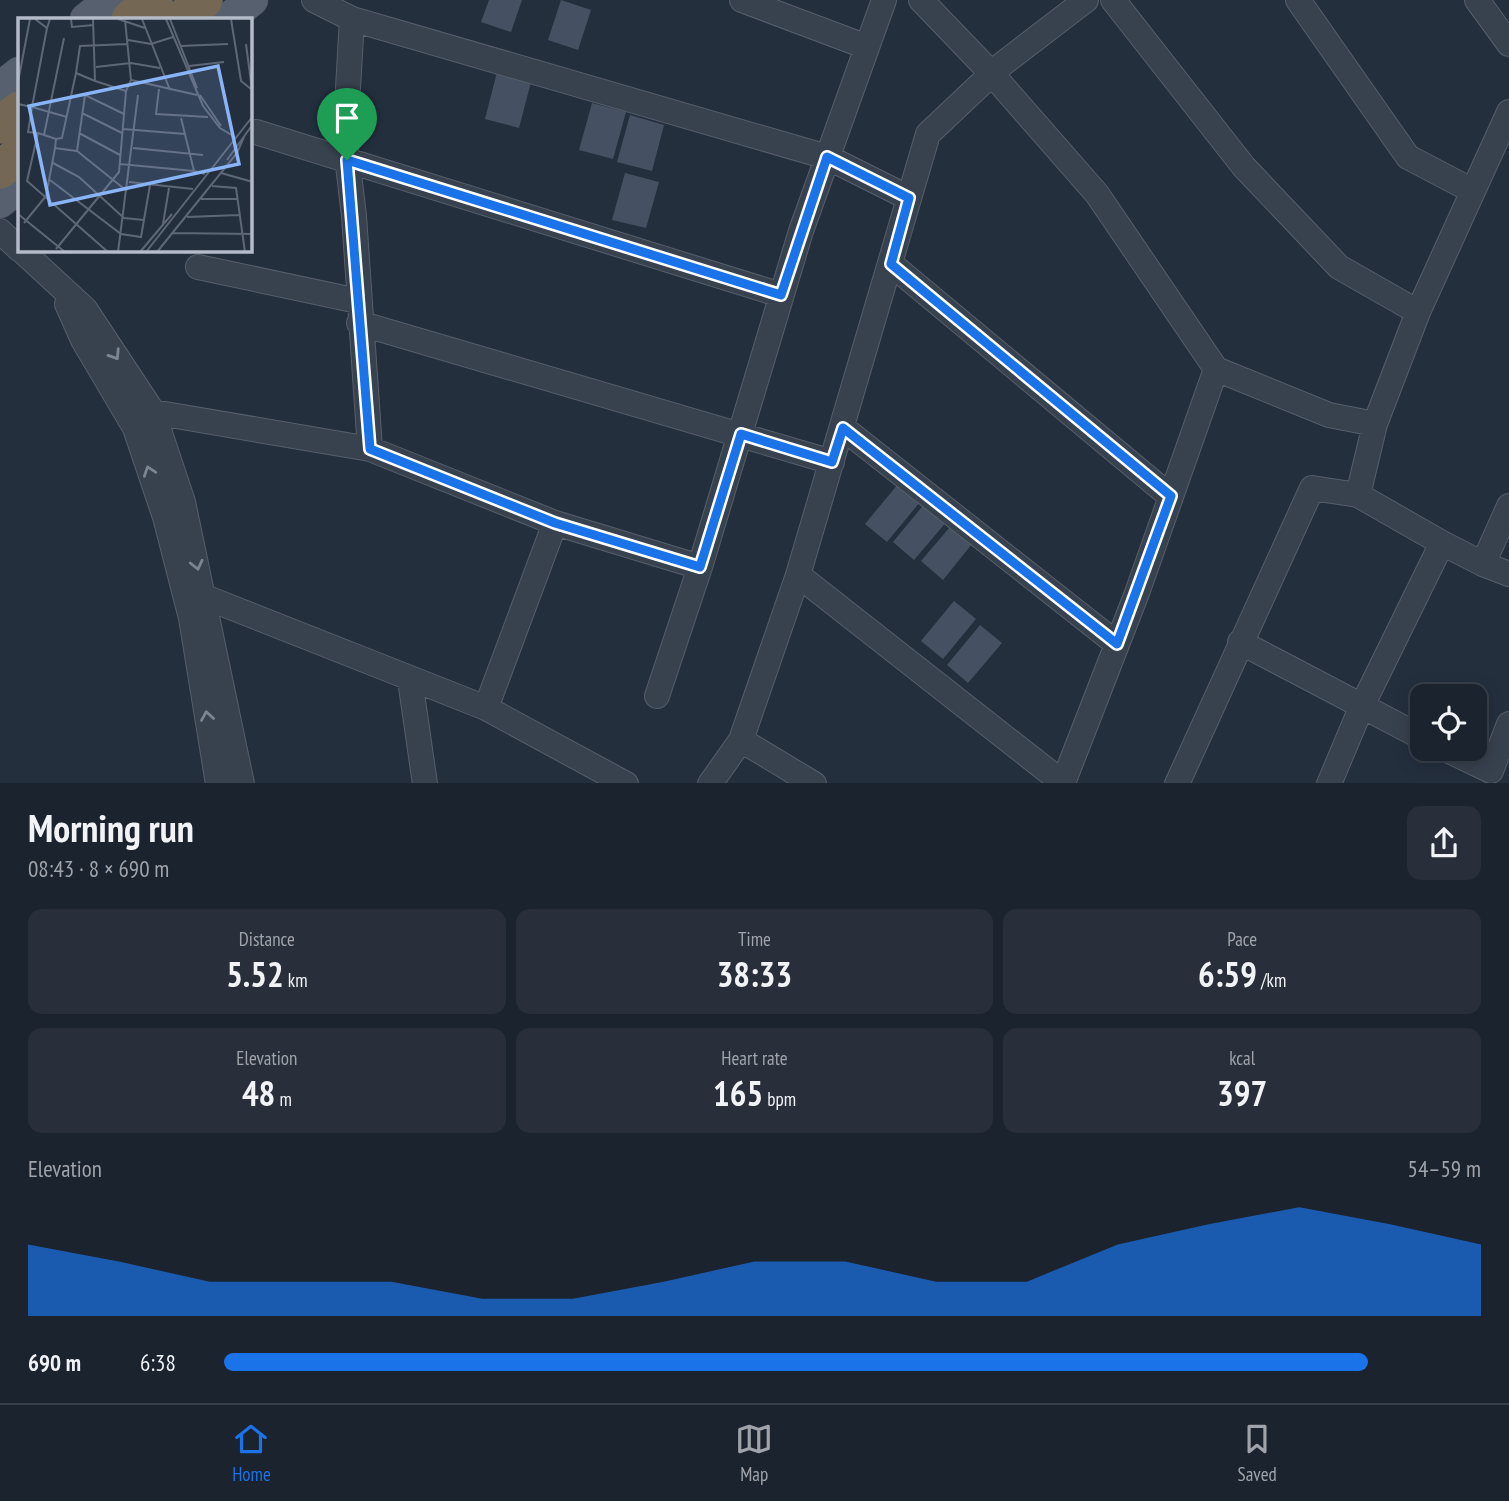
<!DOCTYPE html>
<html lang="en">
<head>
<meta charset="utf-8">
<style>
	body { margin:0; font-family:"PT Sans Narrow",sans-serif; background:#282f3a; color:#f1f3f6; height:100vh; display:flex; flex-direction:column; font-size:26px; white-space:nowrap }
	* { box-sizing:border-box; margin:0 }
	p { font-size:23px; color:#a0a4aa }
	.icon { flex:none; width:38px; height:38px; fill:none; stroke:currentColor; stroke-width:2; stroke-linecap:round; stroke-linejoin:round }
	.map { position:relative; height:783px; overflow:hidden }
	.panel { display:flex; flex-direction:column; background:#1b232e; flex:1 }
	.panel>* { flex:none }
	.tools { position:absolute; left:1410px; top:684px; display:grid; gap:14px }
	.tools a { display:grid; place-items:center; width:77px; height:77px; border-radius:14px; background:#1b232e; box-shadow:0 4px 18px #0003,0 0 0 2px #39404a; font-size:35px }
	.pin { position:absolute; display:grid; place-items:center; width:60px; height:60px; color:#fff; margin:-72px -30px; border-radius:50% 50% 50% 0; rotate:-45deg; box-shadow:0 0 7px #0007 }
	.pin .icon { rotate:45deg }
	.round { display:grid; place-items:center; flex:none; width:74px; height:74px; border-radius:14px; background:#282f3a }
	.head { display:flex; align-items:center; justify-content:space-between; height:119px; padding:0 28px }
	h1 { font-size:38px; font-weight:700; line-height:52px }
	.figures { display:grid; grid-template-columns:repeat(3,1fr); gap:10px; height:119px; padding:7px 28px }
	.figures div { display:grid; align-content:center; border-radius:14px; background:#282f3a; text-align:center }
	.figures b { font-size:35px; font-weight:700 }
	.figures small { font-size:19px; font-weight:400 }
	.figures p { font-size:19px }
	.chart { height:196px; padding:14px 28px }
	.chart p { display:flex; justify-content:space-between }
	.chart svg { width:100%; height:126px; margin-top:7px; fill:#1a73e8; opacity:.7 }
	ul { padding:0 28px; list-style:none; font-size:23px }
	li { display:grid; grid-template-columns:112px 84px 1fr; align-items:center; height:52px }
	li i { height:18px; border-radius:9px; background:#1a73e8 }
	.tab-bar { display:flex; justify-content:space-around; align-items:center; height:98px; border-top:2px solid #39404a; background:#1b232e; font-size:19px; color:#a0a4aa }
	.tab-bar a { display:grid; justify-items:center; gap:4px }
	.tab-bar .selected { color:#1a73e8 }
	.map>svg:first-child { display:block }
	.building { fill:#455162 }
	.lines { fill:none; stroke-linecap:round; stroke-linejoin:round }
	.minor-casing { stroke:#565f6c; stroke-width:26 }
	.major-casing { stroke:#414a57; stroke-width:33 }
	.highway-casing { stroke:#434c59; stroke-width:38 }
	.minor { stroke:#38414e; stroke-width:24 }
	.major { stroke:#56606e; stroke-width:32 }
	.highway { stroke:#746855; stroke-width:37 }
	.oneway { stroke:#7c8592 }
	.route-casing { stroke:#fff; stroke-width:14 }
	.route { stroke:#1a73e8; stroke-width:9 }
	.inset-road { fill:none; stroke:#5e6776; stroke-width:2 }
	.view { fill:#8ab4f8; fill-opacity:0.15; stroke:#8ab4f8; stroke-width:3.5 }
	.inset-edge { fill:none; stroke:#b4bcc9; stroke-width:3.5 }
</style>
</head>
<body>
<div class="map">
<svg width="1509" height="784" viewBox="0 0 1509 784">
	<rect width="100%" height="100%" fill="#242f3e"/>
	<path class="building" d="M489,0H522L511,32L481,22Z
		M561,0L591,10L578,50L548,40Z
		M497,72L531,82L519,128L485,119Z
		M592,103L626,112L613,159L579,150Z
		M630,115L664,125L652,171L617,162Z
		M625,173L659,182L646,228L612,220Z
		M898,484L920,502L887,542L865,524Z
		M926,502L948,520L914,560L893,542Z
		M955,521L976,539L943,580L921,561Z
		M954,601L976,619L943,659L921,641Z
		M980,625L1002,643L968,683L947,665Z"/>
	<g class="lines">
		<g class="minor-casing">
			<path id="minor" d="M314,0L352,19L345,140L354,216L370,449
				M742,0L867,47
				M921,0L992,74L1097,194L1216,369
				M1113,0L1244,167L1339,267L1418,312
				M1298,0L1408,157L1471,190
				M1477,0L1509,44
				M352,19L827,157L909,198
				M256,132L781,295
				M0,231L19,249
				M21,250L85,309L153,412L183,502L242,784
				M891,264L1171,497
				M198,267L358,301
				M67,304L83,340L135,428L165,517L191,618L218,784
				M359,323L832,462
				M129,418L153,412L370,449L555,523L486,708
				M1375,424L1358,495L1442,543
				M843,428L1117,644
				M555,523L700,567
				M1483,564L1509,574
				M798,575L1063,783L1137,593L1216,369L1329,415L1375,424L1418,312L1509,112
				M205,597L486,708L626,784
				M1240,642L1423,738
				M410,680L425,784
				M657,696L700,567L801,231L884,0
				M741,740L798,575L928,134L1000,66L1086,0
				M1445,749L1491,771L1509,724
				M710,784L741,740L814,784
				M1177,784L1312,488L1358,495
				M1329,784L1361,708L1442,543L1483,564L1509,506"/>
		</g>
		<g class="major-casing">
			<path id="major" d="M86,19L110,0
				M228,19L252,0
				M0,88L19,73
				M0,202L19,187"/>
		</g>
		<g class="highway-casing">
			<path id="highway" d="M130,19L154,0
				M181,19L204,0
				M0,125L19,110
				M0,170L19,154"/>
		</g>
		<use href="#minor" class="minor"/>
		<use href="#major" class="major"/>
		<use href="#highway" class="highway"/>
	</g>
	<defs><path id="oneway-chevron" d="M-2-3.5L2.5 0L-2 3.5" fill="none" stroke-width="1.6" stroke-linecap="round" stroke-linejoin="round" transform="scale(1.75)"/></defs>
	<g class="oneway">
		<use href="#oneway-chevron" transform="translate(115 355) rotate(57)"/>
		<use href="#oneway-chevron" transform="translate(149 471) rotate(-109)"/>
		<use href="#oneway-chevron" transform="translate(197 565) rotate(77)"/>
		<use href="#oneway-chevron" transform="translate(207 716) rotate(-99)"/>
	</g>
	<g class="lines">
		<g class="route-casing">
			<path id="route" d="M827,157L909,198L891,264L1171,496L1117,644L843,428L832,462L741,434L700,567L555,523L370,449L347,160L781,295Z"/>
		</g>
		<use href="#route" class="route"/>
	</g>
	<g transform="translate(18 18)">
		<rect width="234" height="234" fill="#242f3e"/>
		<path class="inset-road" d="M17,1L29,10L32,1M53,1L54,9L76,7M75,1L77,63L108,73L113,62L179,77M100,1L127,10M124,1L152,72M148,1L185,88L202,110L217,119M152,1L179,70M213,1L223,63L233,71M107,2L113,62M46,20L26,117L20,115L9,163L90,234M110,22L133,26L155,19M228,26L234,72M163,28L210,26M171,48L206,44M78,49L113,45L142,50M58,55L62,28L110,26M0,64L12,1M141,71L138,96L190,99M182,77L203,108M0,86L14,89L29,10M64,95L104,115M163,100L176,153L187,156M105,111L167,116M20,115L10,114L14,89L49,99M61,115L102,137M26,117L38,121L37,130M38,121L44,120L58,55L77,63M115,130L185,137M59,133L109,173M209,142L235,106M35,145L61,159L106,200L126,202M102,146L176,153M203,155L235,164M32,162L103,216L123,219L132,167M111,164L175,171M194,168L218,170L227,234M183,181H219M0,196L47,234M169,199L221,197M6,205L28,178L37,130L59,133L67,77L106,96M145,206L151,170M154,215L235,216M38,231L101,154L108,73M100,234L120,77M122,234L154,196M128,234L235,98M139,234L219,135L226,119"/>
		<path class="view" d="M200,48L221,146L32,187L11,88Z"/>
		<rect width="234" height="234" class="inset-edge"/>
	</g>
</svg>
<div class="tools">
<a><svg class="icon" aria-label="locate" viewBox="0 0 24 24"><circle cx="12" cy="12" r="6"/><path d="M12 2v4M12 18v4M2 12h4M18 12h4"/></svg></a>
</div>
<div class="pin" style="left:347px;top:160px;background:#1e9e55"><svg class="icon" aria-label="arrive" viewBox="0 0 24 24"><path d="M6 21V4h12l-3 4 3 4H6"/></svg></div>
</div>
<section class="panel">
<div class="head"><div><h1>Morning run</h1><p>08:43 · 8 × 690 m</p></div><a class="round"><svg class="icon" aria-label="share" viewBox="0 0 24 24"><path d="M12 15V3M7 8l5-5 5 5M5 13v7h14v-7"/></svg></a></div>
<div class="figures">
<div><p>Distance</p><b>5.52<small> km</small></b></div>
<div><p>Time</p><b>38:33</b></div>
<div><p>Pace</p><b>6:59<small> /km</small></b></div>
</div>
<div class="figures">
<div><p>Elevation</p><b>48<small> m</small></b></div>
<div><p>Heart rate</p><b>165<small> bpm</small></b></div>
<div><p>kcal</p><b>397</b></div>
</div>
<div class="chart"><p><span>Elevation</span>54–59 m</p>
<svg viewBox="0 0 160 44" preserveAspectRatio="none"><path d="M0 44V19L10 25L20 32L30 32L40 32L50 38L60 38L70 32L80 25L90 25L100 32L110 32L120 19L130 12L140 6L150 12L160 19V44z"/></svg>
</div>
<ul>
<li><b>690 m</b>6:38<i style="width:91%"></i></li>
</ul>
</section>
<nav class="tab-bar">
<a class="selected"><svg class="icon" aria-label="home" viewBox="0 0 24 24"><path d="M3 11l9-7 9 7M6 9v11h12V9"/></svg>Home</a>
<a><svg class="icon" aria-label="map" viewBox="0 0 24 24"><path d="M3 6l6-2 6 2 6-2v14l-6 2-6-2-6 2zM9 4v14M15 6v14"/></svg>Map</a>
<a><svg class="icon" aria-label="saved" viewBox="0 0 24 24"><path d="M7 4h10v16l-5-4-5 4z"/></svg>Saved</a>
</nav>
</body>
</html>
